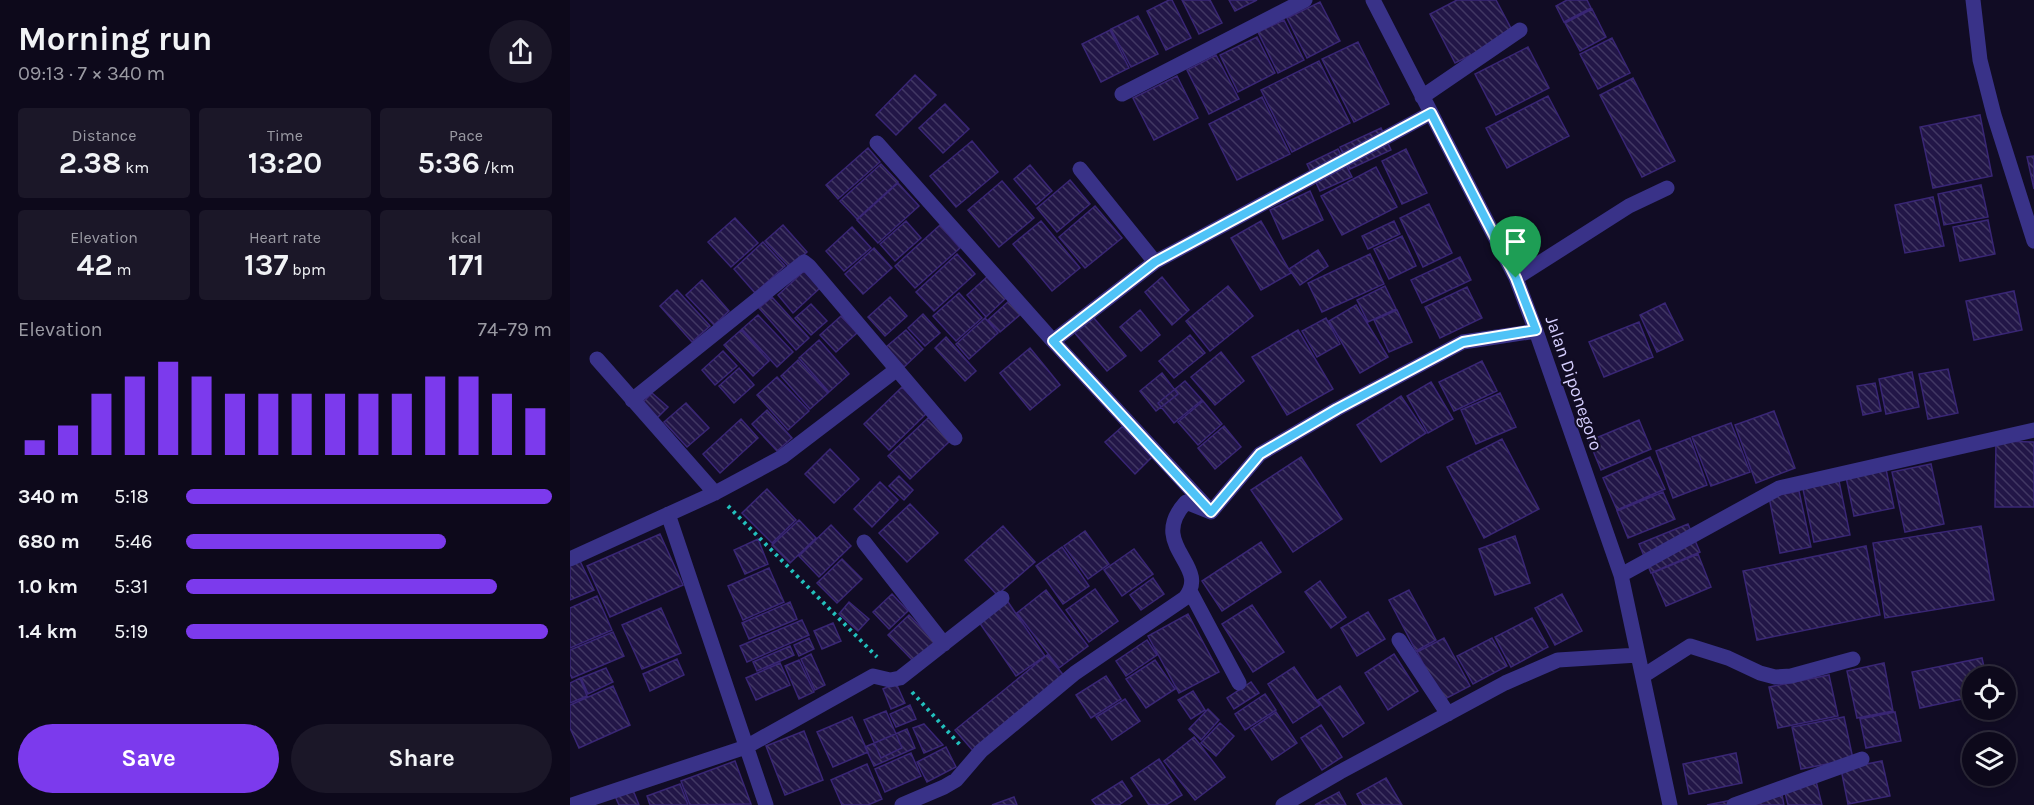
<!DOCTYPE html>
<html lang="en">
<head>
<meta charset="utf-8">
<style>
	body { margin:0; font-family:Karla,sans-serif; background:#1b1728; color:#f1f3f6; height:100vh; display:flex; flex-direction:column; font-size:22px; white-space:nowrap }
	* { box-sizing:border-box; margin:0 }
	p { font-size:20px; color:#9a9aa3 }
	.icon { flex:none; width:33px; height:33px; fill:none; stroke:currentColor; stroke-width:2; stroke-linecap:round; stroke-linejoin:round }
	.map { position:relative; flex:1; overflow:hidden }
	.sheet { display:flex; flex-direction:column; background:#0d091b; width:570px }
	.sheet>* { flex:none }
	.buttons { position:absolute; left:1392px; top:666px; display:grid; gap:12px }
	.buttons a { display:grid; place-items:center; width:54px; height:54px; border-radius:50%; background:#0d091b; box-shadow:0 3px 9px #0003,0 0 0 2px #2d2a3a; font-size:30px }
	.pin { position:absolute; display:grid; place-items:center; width:51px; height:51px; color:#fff; margin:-62px -26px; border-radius:50% 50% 50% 0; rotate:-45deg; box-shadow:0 0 6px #0007 }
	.pin .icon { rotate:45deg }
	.round { display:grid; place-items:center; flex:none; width:63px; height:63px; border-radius:32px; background:#1b1728 }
	.head { display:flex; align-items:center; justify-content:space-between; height:102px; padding:0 18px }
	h1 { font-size:33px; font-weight:700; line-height:45px }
	.figures { display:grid; grid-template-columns:repeat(3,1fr); gap:9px; height:102px; padding:6px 18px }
	.figures div { display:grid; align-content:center; border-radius:6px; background:#1b1728; text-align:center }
	.figures b { font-size:30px; font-weight:700 }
	.figures small { font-size:16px; font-weight:400 }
	.figures p { font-size:16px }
	.chart { height:168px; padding:12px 18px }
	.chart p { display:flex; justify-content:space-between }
	.chart svg { width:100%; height:108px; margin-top:6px; stroke:#7c3aed; stroke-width:6 }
	.action { display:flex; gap:12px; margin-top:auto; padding:12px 18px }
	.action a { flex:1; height:69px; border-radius:36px; background:#7c3aed; color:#fff; font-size:24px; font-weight:700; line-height:69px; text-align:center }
	.action a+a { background:#1b1728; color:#f1f3f6 }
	ul { padding:0 18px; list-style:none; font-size:20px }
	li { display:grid; grid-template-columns:96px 72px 1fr; align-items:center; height:45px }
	li i { height:15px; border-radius:8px; background:#7c3aed }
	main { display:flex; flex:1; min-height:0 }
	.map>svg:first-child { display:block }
	.building { fill:url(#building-back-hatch); stroke:#392675; stroke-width:1.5 }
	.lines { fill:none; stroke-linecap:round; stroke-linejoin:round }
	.path { stroke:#22c0bd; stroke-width:4; stroke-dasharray:3 4.5; stroke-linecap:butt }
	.minor { stroke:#393288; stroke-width:15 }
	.route-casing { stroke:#fff; stroke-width:12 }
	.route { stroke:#4fc3f7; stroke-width:8 }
	.labels { text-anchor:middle; stroke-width:4.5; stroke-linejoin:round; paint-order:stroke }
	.street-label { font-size:18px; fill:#d6cfff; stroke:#110c24 }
</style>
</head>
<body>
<main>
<section class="sheet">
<div class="head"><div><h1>Morning run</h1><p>09:13 · 7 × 340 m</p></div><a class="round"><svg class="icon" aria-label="share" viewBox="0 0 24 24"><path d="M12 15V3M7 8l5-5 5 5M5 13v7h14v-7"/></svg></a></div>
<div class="figures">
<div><p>Distance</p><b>2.38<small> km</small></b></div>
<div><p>Time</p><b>13:20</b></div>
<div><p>Pace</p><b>5:36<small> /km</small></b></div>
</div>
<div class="figures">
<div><p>Elevation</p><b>42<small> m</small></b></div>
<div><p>Heart rate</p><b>137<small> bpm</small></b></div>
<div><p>kcal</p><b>171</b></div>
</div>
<div class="chart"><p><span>Elevation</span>74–79 m</p>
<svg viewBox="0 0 160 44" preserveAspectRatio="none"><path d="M5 44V38M15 44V32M25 44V19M35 44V12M45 44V6M55 44V12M65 44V19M75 44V19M85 44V19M95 44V19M105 44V19M115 44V19M125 44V12M135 44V12M145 44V19M155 44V25"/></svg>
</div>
<ul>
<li><b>340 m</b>5:18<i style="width:100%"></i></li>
<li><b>680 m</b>5:46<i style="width:71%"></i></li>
<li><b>1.0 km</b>5:31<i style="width:85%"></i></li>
<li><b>1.4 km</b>5:19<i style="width:99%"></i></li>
</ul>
<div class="action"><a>Save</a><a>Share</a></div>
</section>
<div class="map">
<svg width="1464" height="805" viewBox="0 0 1464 805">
	<defs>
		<pattern id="building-back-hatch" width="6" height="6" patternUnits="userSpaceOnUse" patternTransform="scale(1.5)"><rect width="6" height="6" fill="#221647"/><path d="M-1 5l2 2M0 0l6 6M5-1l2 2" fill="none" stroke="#413763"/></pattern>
	</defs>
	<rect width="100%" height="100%" fill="#110c24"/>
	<path class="building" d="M599,0H602L621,38L596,50L577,11Z
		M612,0H640L652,23L629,34Z
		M659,0H687L665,11Z
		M887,0H926L944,34L885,63L860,14Z
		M997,0H1017L1021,8L994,22L986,6Z
		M750,2L770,41L737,58L717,18Z
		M1022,9L1036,37L1010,51L995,23Z
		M568,16L588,54L561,67L541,29Z
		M714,20L734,60L708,73L688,32Z
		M540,30L559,68L531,82L512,44Z
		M687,37L705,73L668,92L650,55Z
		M1042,38L1060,73L1028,89L1010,54Z
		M788,42L819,104L784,122L752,59Z
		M958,47L979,88L926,115L905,74Z
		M646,55L669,99L639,114L617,70Z
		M749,61L780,123L722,152L691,90Z
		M345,75L366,95L326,135L306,115Z
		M607,76L628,118L584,140L563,98Z
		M1063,78L1105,161L1072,177L1030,95Z
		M978,96L999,136L937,168L916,128Z
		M692,97L720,154L667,180L639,124Z
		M375,104L399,129L373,153L349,128Z
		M1410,115L1422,176L1363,188L1350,127Z
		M811,128L821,150L780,169L770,147Z
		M402,141L428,172L386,207L360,176Z
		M298,148L310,162L268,199L256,185Z
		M768,149L782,177L750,191L737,164Z
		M836,149L857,193L832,204L812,161Z
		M1464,156V189L1457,157Z
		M311,164L328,182L287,219L270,201Z
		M460,165L482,191L466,205L444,179Z
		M806,167L827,207L772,235L751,196Z
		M500,180L520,204L487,232L467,208Z
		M432,181L464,218L429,247L398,210Z
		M328,183L349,206L308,243L287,220Z
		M1411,185L1418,217L1374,225L1368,194Z
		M740,191L753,220L713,239L700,210Z
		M1363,197L1374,246L1335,253L1325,205Z
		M859,204L882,253L853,267L830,218Z
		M525,206L552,238L515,268L489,237Z
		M165,218L188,243L161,267L138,242Z
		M1418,220L1425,254L1390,261L1383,227Z
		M336,221L351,238L325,261L310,244Z
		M471,221L510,268L482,291L443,244Z
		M691,221L721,273L691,290L661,238Z
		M824,221L830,234L798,249L792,236Z
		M213,225L237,252L220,268L195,241Z
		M370,225L390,248L345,288L325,266Z
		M282,227L301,248L274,271L256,251Z
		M832,236L846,266L819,279L804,249Z
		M193,242L215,266L185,293L164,269Z
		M304,248L322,268L293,294L275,274Z
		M748,250L758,266L730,285L719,269Z
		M387,254L405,274L364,311L346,292Z
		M800,254L814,284L752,312L738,283Z
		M890,257L901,280L852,303L841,280Z
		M234,271L250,288L223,313L208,295Z
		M418,276L437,297L416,317L397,295Z
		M592,277L619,310L602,325L575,292Z
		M132,280L159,311L144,325L116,295Z
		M658,286L683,316L640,351L616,321Z
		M815,286L826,309L798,322L787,300Z
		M897,287L912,318L870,338L855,307Z
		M107,290L140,326L122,342L90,306Z
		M1444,291L1452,330L1404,340L1396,301Z
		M389,293L412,318L386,341L363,316Z
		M202,297L239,338L226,350L189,308Z
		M320,297L337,316L315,336L298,317Z
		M440,300L452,313L430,332L418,320Z
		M1095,303L1113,340L1087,352L1070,315Z
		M241,304L257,321L241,335L225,318Z
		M786,305L818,357L790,373L759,321Z
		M570,310L590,335L571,351L550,327Z
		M827,310L842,342L819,352L804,320Z
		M353,314L370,333L355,346L338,328Z
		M188,315L223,352L207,367L172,329Z
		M271,316L287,333L266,352L250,335Z
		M523,317L556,356L537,371L504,332Z
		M415,318L428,333L399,359L386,344Z
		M756,318L770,344L747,357L732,331Z
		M1069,322L1083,357L1034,377L1019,342Z
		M171,330L199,361L183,376L154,345Z
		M336,330L353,349L334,367L316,347Z
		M728,330L763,389L717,415L682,357Z
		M620,335L635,353L604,378L589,361Z
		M376,337L406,371L395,381L365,348Z
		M249,340L279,374L259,392L229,358Z
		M460,348L490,385L460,410L430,373Z
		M153,351L167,366L145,385L132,370Z
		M651,352L674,381L645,405L621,377Z
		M228,360L258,393L240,409L211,376Z
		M912,361L927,391L884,411L869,382Z
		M169,368L184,385L164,403L149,386Z
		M1378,369L1388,413L1358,419L1349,374Z
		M1342,372L1349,407L1316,414L1309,379Z
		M592,373L608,394L586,411L570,391Z
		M207,377L239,411L218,430L187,395Z
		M615,381L632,400L604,423L588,403Z
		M861,382L883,419L858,433L837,396Z
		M1305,383L1311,411L1293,415L1287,386Z
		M332,387L357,413L319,450L294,424Z
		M82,393L98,407L87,418L72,403Z
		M930,393L946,427L906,444L891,410Z
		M831,396L856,433L811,462L787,425Z
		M633,401L652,424L628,445L608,422Z
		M116,403L139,428L117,447L94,422Z
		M197,410L222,438L207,451L182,424Z
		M1204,411L1225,468L1186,483L1165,425Z
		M359,417L381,440L340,479L318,456Z
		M171,419L188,438L150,473L133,454Z
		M1069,420L1081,449L1031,470L1019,441Z
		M1161,423L1180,472L1141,486L1122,437Z
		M553,426L582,457L565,474L535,442Z
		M654,426L671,447L645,469L628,448Z
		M1120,438L1137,485L1103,498L1086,451Z
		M932,439L969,509L914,538L877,467Z
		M1426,441L1464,442V507H1425Z
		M260,449L289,479L264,503L235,474Z
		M731,457L772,519L723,552L681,490Z
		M1080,457L1095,489L1047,510L1033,478Z
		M1361,464L1374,524L1335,532L1322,472Z
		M1316,469L1324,508L1284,516L1276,477Z
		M329,476L343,490L334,500L319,486Z
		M1269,481L1280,535L1244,542L1233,489Z
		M310,482L328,500L302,527L284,509Z
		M197,489L226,520L202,543L172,513Z
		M1229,491L1241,547L1210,553L1199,497Z
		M1093,492L1105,519L1058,538L1047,511Z
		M340,504L368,533L337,562L309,533Z
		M229,520L246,538L220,563L202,545Z
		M1118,524L1130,552L1081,573L1069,544Z
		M261,525L281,546L249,577L229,556Z
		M433,526L465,562L427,595L395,560Z
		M1411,526L1424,600L1315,618L1303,543Z
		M515,531L539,564L518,579L494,546Z
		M90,534L113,585L40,617L17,566Z
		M945,536L960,583L925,595L909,549Z
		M188,539L198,564L175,574L164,550Z
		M691,542L711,572L652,611L632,581Z
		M1296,546L1310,615L1187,640L1173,571Z
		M492,547L519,586L493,604L466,566Z
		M564,549L583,574L552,596L534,570Z
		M1128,554L1141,587L1096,606L1082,573Z
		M9,559L24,590L0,600V563Z
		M272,559L292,579L267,603L247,583Z
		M199,568L214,602L173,620L158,586Z
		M583,578L594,594L571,610L560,595Z
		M750,581L776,617L761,628L735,592Z
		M525,589L548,621L519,642L496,610Z
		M476,590L518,646L489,668L447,613Z
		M839,590L866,640L846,651L819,600Z
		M322,594L338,611L319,629L303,612Z
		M992,594L1012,631L985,645L965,608Z
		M27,596L42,630L0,648V608Z
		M220,602L227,619L179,639L172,623Z
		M279,602L299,619L288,631L269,614Z
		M438,602L475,656L446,676L409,622Z
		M682,605L714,652L683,672L652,624Z
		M91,608L111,653L72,669L52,625Z
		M798,612L815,639L787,656L771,628Z
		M618,614L649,672L609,693L578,636Z
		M339,615L366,643L345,663L318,635Z
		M962,618L978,647L941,667L925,637Z
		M232,620L239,635L177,662L170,646Z
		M263,623L271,641L252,649L244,631Z
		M43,632L54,656L2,678L0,674V650Z
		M239,638L244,649L229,656L224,645Z
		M874,638L900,686L873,700L847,652Z
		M922,638L937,666L903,684L887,656Z
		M577,640L587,655L556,676L546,661Z
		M220,646L224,655L187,671L183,662Z
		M241,654L255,685L245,690L231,659Z
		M824,654L848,691L818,710L795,673Z
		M477,655L495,677L404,752L385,730Z
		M1412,658L1416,676H1402V697L1350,708L1342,672Z
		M107,659L114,675L80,691L73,674Z
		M229,660L244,692L229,699L215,666Z
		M585,660L605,689L576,708L556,679Z
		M210,663L220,685L186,700L176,678Z
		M1314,663L1323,711L1287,718L1277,671Z
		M724,667L750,705L723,723L698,684Z
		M36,668L43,682L18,694L11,678Z
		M1259,675L1268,716L1208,728L1199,687Z
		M536,676L551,699L521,718L506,695Z
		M10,678L17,696L0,703V683Z
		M681,682L689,693L664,709L657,698Z
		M326,683L335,703L321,709L313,689Z
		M43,686L60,725L9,748L0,728V705Z
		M770,686L794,723L773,737L748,700Z
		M623,691L635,710L621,719L608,700Z
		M695,694L706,710L675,730L665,714Z
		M555,699L570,721L542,740L526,717Z
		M340,705L346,719L326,727L320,714Z
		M638,709L649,720L631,740L619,729Z
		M316,711L332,748L311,758L294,720Z
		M706,712L727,743L702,760L681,729Z
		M1325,712L1331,741L1296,748L1290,719Z
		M282,717L298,752L263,767L247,732Z
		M1274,717L1283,759L1231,769L1222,727Z
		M650,723L664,736L646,756L631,743Z
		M354,724L373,745L354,753L343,728Z
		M751,725L772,757L752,770L731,738Z
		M337,729L345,748L304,766L295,747Z
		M234,731L253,780L215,795L196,746Z
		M624,737L655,777L625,800L594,761Z
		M376,747L386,767L357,782L347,762Z
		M341,753L351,776L315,792L305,769Z
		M1166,753L1172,783L1119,794L1113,764Z
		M589,759L612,795L596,805H579L561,778Z
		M165,761L181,804L120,805L111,781Z
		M1312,761L1320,796L1278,804L1271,769Z
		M297,764L312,799L298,805H272L261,780Z
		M816,778L832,805H793L787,794Z
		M552,781L562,796L549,805H526L522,800Z
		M1246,781L1252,805H1218L1214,788Z
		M110,784L118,805H80L77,796Z
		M63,790L69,805H49L45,796Z
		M1211,790L1214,805H1137Z
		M769,792L776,805H745Z
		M444,797L447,805H422Z"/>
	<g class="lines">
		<path class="path" d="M158,506L307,657
			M342,692L391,746"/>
		<path class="minor" d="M803,0L946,278L966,331L1051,575L1100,805
			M1403,0L1410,60L1424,115L1464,241
			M552,94L735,0
			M852,97L950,30
			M307,143L483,341
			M510,169L585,262
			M946,278L1059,206L1097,188
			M27,359L145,493
			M62,400L234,262L239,266L385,438
			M637,507L483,341L585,262L861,113
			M98,514L196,805
			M294,542L374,644
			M0,559L145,493L212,457L326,370
			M1051,575L1209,488L1464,430
			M620,591L669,683
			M829,640L878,714
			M1073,676L1120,646L1158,658L1190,673L1205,677L1221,676L1283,659
			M2,805L176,747L303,676L320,680L330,678L432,598
			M332,805L374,787L386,780L411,751L505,673L615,598C642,565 576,546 616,502L641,512L690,454L767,409L893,342L966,331
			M713,805L770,772L935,683L988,660L1068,655
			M1164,805L1292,759"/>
	</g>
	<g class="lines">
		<g class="route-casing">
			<path id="route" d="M861,113L946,278L966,330L893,342L767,409L690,454L641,512L483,341L585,262Z"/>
		</g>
		<use href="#route" class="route"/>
	</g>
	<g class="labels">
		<g class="street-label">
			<text transform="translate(1004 383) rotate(71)" y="6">Jalan Diponegoro</text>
		</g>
	</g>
</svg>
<div class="buttons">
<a><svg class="icon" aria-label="locate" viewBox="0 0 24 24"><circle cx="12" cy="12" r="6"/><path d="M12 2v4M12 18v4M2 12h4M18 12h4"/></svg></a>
<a><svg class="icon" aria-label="layers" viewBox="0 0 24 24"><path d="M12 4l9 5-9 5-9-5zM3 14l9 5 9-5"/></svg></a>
</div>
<div class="pin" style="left:946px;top:278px;background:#1e9e55"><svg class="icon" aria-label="arrive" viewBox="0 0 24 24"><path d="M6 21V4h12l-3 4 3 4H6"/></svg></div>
</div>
</main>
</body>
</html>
